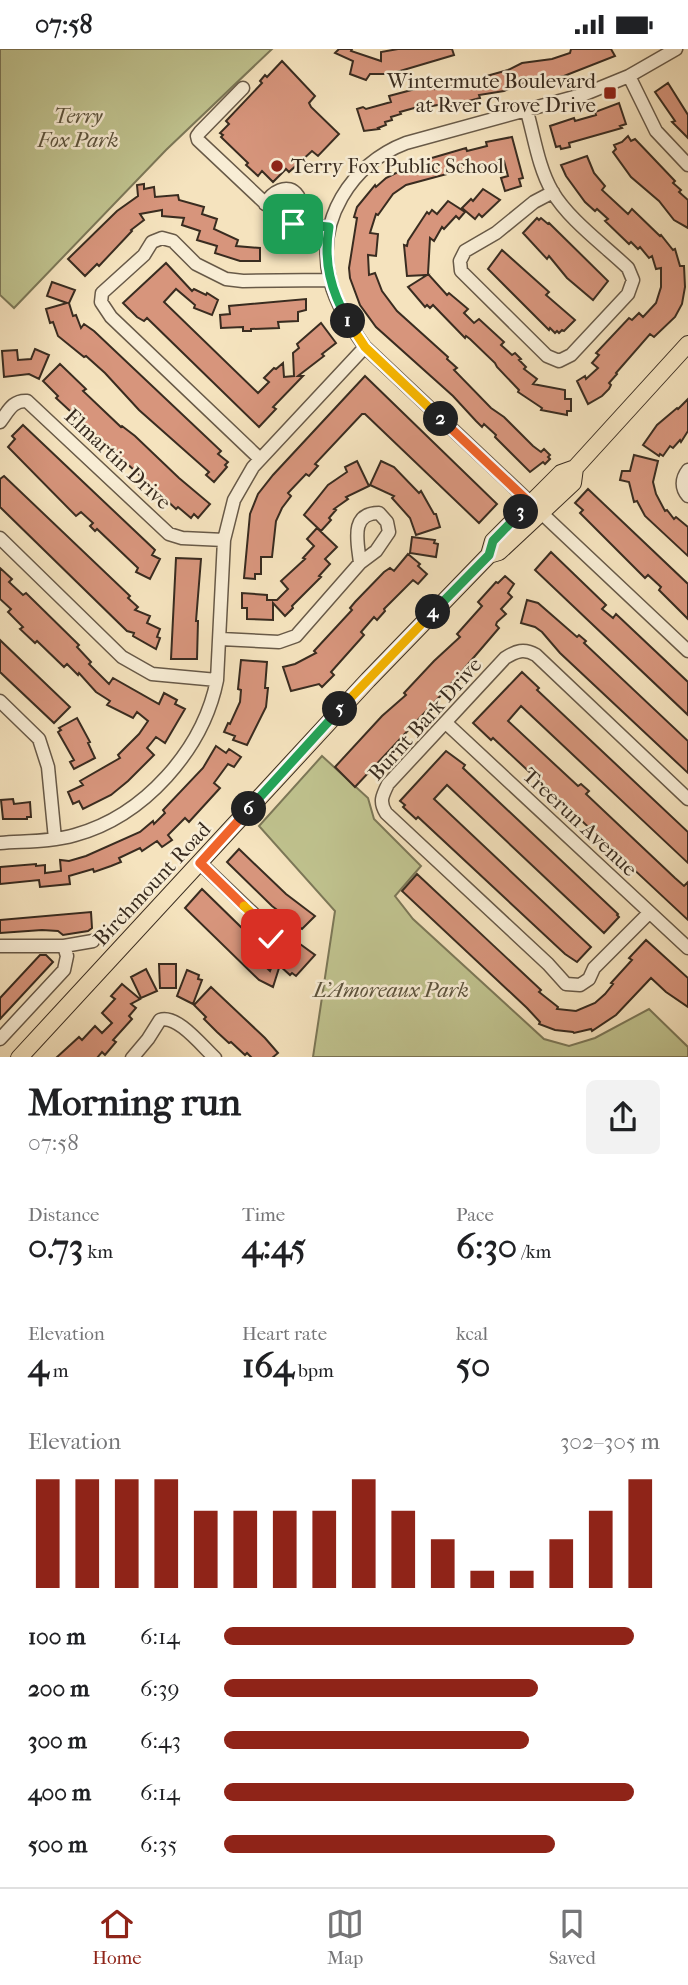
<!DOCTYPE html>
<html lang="en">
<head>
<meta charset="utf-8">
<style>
	body { margin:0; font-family:"IM FELL French Canon",serif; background:#f2f2f2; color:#202124; height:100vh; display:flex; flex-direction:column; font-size:26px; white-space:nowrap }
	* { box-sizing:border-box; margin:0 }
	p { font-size:23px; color:#757577 }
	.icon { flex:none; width:38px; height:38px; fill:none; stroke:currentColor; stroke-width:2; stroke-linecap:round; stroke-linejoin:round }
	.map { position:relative; height:1008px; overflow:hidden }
	.drawer { display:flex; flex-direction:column; background:#fff; flex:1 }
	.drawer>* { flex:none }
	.pin { position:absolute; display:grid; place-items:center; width:60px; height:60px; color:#fff; margin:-30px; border-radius:14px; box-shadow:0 4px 10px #0006 }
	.km { position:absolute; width:35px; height:35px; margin:-18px; border-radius:50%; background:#222; color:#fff; font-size:19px; line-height:35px; text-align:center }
	.round { display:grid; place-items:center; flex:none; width:74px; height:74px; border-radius:10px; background:#f2f2f2 }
	.summary { display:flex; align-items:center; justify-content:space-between; height:119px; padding:0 28px }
	h1 { font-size:38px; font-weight:800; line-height:52px }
	.figures { display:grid; grid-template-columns:repeat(3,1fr); gap:10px; height:119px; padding:7px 28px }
	.figures div { display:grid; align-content:center }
	.figures b { font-size:35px; font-weight:800 }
	.figures small { font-size:19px; font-weight:400 }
	.figures p { font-size:19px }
	.chart { height:196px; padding:14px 28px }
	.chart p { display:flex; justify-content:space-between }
	.chart svg { width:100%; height:126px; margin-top:7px; stroke:#8f2418; stroke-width:6 }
	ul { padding:0 28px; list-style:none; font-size:23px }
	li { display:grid; grid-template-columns:112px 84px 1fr; align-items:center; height:52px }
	li i { height:18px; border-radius:9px; background:#8f2418 }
	.status { display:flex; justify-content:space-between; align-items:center; height:49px; padding:0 35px; background:#fff; direction:ltr }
	.status svg { height:19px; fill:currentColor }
	.menu { display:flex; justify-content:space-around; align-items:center; height:98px; border-top:2px solid #e0e0e0; background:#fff; font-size:19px; color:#757577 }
	.menu a { display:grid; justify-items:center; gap:4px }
	.menu .selected { color:#8f2418 }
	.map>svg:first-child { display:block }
	.green { fill:#c0c38f; stroke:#7c7858; stroke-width:2 }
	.building { fill:#d7957c; stroke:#392c20; stroke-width:2 }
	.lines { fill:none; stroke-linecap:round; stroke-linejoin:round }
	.minor-casing { stroke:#685a48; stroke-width:15 }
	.major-casing { stroke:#392c20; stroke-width:18 }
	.minor { stroke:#f8edd5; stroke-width:12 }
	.major { stroke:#f5e3be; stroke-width:16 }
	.split-1-casing { stroke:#fff; stroke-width:14 }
	.split-2-casing { stroke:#fff; stroke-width:14 }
	.split-3-casing { stroke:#fff; stroke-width:14 }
	.split-4-casing { stroke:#fff; stroke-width:14 }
	.split-5-casing { stroke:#fff; stroke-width:14 }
	.split-6-casing { stroke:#fff; stroke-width:14 }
	.split-7-casing { stroke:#fff; stroke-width:14 }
	.split-8-casing { stroke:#fff; stroke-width:14 }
	.split-1 { stroke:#22a559; stroke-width:9 }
	.split-2 { stroke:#f5b400; stroke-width:9 }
	.split-3 { stroke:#f0652b; stroke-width:9 }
	.split-4 { stroke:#22a559; stroke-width:9 }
	.split-5 { stroke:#f5b400; stroke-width:9 }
	.split-6 { stroke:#22a559; stroke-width:9 }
	.split-7 { stroke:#f0652b; stroke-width:9 }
	.split-8 { stroke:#f5b400; stroke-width:9 }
	.poi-dot { fill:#8f2418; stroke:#f8edd5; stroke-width:2.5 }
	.labels { text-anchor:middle; stroke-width:5; stroke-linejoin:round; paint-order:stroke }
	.poi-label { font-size:21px; fill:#392c20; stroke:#f8edd5; text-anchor:end }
	.park-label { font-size:21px; font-style:italic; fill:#5b523c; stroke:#f8edd5 }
	.street-label { font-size:21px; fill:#392c20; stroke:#f8edd5 }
</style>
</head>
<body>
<div class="status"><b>07:58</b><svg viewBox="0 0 49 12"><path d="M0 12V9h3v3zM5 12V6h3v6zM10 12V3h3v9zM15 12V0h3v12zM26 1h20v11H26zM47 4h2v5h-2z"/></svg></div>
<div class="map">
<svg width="688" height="1009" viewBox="0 0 688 1009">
	<rect width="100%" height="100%" fill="#f5e3be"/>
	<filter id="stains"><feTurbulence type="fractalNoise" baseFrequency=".00286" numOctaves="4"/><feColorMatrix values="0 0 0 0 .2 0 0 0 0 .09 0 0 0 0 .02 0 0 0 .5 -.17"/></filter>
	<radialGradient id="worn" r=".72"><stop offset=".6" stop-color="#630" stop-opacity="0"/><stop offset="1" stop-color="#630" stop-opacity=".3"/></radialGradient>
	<path class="green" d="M0,0H272L166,101L14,259L0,246Z
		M322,707L368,749L374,770L421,817L395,847L413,870L544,990L569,997L595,989L649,960L688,998V1008H313L335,862L259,777Z"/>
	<path class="building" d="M339,0H352L351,2L381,12V3L398,0H452L454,6L390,25H370L366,31L350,25L353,12L335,4Z
		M571,0H611L615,7L564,27L534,33L533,30L504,42L479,46L480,49L450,57L449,54L432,57V54L400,63L401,65L391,68L392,71L385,73L386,76L378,79L379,80L364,82L357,60L363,58L366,60L391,53L389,47L434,35L435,40L451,37L508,21L522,14L552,10L570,4Z
		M282,12L315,47L309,54L311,58L339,85L318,107L312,102L289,123L286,120L273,133L262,122L258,127L246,116L248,114L221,88L223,86L220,84L229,75L226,72L262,34L260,32L265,26L267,28Z
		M668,34L688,66V89L672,73L675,72L655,43Z
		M619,54L626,75L620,77L622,79L569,94L570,98L561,100L560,97L556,98L550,77L574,69L575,72L596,66L595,63Z
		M628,87L631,92L635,90L675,132L673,134L681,141L679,143L688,151V179L674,171L659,152L631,128L613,103L616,100L614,96L622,93Z
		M512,88L523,129L519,130L521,137L505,142L501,129L508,127L504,112L469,121V119L406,136L393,145L378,166L376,165L370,184L378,185L376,207L368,206L369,226L375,224L382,242L397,262L448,308L447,310L457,319L454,321L491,359L504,368L533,397L541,403L544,400L550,406L548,408L550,410L545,415L543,413L530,423L495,388L496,386L484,375L482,378L476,372L453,347L376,278L360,256L350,229L349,219L357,169L354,168L357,158L375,136L376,138L386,129L402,121L401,118L466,99L467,102L487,97L486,93Z
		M587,107L594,124L605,137L602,141L628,165L632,160L660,187L661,186L673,201L675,200L680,217H684L685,238L682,255L675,268L654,288L650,285L616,324L617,325L609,334L611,336L609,340L602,347L588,355L577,332L585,327L586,330L598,319L592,314L599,306L596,304L629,269L632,271L639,264L643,268L656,254L661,238V219L656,220L652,207L649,209L640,198L638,200L631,193L629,195L605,172L608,170L597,160L595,162L585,153L566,127L561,116Z
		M144,135V140L154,138L155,148L178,146L179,151L204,158L202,165L217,170L214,180L238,191L236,197L260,199V212H240L215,204L217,197L197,191L200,182L182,176L184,169L162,167V161L140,165L144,171L131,181L132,182L99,217L97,215L85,227L68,210L117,162L138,147L137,136Z
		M483,140L500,151L482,168L479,165L475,170L462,159L471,150L473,152Z
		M448,152L465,163L459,170L456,167L444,180L442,178L434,192L430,189L428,225L447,246L449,244L468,260L464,264L474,274L479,270L504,293L501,296L512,306L515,304L521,310L519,311L526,318L524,320L537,330L533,335L565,341V350H571V362H567V366L541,361L542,359L518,343L519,341L497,318L495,314L470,290L466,287L465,289L433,256L430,259L427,256L425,258L408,238L427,226L407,227L404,196L407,197L408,192L427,163L429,165L432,161L437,165Z
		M537,169L539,171L541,169L548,175L549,174L608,232L593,251L567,229L549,207L547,210L523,184Z
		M502,201L549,243L546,246L575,271L564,282L562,281L559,284L557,282L555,284L550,279L549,281L488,220Z
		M166,214L192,242L194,240L206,246L207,244L218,251L212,266L194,259L195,256L176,240L164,253L258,344L269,333L264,329L274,319L276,320L283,314L284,328L294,327L293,304L299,299L297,295L321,274L336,294L322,305L324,307L298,327H303L273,358L276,360L259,378L147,269L144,272L137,268L123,254Z
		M52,233L75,241L69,254L73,267L76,266L81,279L84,275L94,282L221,402L218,405L228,413L225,416L227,418L214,433L206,426L209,423L139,361L105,324L86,307L84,308L58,287L53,273L50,274L46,260L67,254L47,247Z
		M306,250V261L298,263V272L278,273L279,279L251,280V282H243V278L221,279L220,266L230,265L229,257Z
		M35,300L49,306L39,330L29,325L4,328L2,302L17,301L18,311L31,310Z
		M60,315L86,340L83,342L121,378L122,377L135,387L179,429L210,455L198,469L194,465L191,469L178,458L176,460L56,349L58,347L43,332Z
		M365,327L497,455L479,474L365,365H362L315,415L318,417L309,427L306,425L288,444L291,447L282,459L276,472L272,508H261V525H255V530L244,529L250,465L258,445L273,426Z
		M688,350V382L681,393L680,391L673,399L670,397L663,407L660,405L659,407L643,396L657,376L677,359L678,360Z
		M23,376L155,501L152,506L160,510L150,530L136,523L138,519L97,480L95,482L90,477L93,474L81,463L76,467L8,398L15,390L12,387Z
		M634,406L658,412L653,433L656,445L665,462L667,461L674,470L676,468L688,478V507L645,467L637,452L634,453L629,433L620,431L622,422H630Z
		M357,412L369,437L346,448L348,450L334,460L336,461L329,469L331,471L321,482L304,466L328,436L347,423L345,418Z
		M381,412L394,418L419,444L421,442L434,465H436L440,478L416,486L410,469L392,449L394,447L370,436Z
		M4,427L130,547L128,549L138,558L135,561L150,567L147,574L160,580L157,588L160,589L156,600L133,587L134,584L127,582L0,458V430Z
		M588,440L688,535V570L659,541L661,538L648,526L645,529L580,464L583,461L575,454Z
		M317,479L337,498L325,510L330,515L319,527L321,528L292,557L293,559L285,567L273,554V571L247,570V559H242V544L267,546V551H277L288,540L281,532L305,510L303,509L314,497L307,490Z
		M412,488L435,491L434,494L438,495L436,508L410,504Z
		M551,503L606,556L602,560L613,569L616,565L688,633V666L535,521Z
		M408,505L420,515L418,517L427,525L418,535L413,531L384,560L385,562L377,571L374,568L361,583L364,586L331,623L334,626L322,638L319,635L291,642L283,618L295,615L316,604L314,602L352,561L350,559L355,553L384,523L390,519L394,522Z
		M176,509L201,510L196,572H198L197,610H171Z
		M0,519L12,530L9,533L23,546L26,544L79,596L77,598L91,613L89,615L109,635L113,629L159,655L164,644L177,651L175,655L185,660L165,694L156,688L152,693L147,699L154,706L128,732L111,746L83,760L79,752L73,755L68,743L83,736L80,732L120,709L118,706L139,685L148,672L137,663L133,669L107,656L110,652L96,643L79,624L78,626L67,615L64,618L37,592L35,594L20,580L23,578L8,563L11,560L0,550Z
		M505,527L514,535L508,544L512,548L501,560L506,565L497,573L496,576L499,579L445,642L355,738L335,718L382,667L406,646L404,644L434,612L460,588L457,585L482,557L478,553L496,533L498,534Z
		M527,551L538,554L577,588L579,586L586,592L584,594L688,692V724L560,604L542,583L535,578L521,574Z
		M0,591L70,658L54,674L0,623Z
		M241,611L267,613L265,639H268L266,658L247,696L233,691L235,687L224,683L228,674L230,675L240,653L241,641L238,640Z
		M522,623L539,639L537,641L688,783V814L521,657L508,672L578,737L581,735L589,742L586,745L675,829L684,837L688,833V871L493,689L491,691L473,674Z
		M77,669L90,693L88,694L95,709L74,720L70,713L74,711L58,683L61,681L59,679Z
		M216,697L226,704L229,700L241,708L234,718L228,715L214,734L220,739L189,773L185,769L168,786L172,791L162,798L157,792L142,802L140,799L119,809L121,813L111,817L94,823L93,820L69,827L70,835L40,838L39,831L0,835V818L36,815V817L45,816V824L61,822L60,811L69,812L86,807L140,783L153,772L154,775L165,764L163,761L203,719Z
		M446,702L465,716L463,719L618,865L617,866L619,868L604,884L447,736L434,750L591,898L577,913L565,905L418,768L416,770L403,758L405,756L400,752Z
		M13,750L14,755L30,753L31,768H27V770H3L1,751Z
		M239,800L286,845L315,867L302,880L272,857L229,815L227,813Z
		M417,825L541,941L539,943L558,958L557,960L576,962L595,954L605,945L613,935L611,934L632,911L629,909L646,891L688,929V958L666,943L651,929L616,966L592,982L591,980L574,984L573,983L555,981L539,975L540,973L527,959L402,842Z
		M202,840L246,883L248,886L243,891L249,897L247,900L270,922L272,917L279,919L273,938L259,931L185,859Z
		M91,863L92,879L88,882L63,886L58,882L42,881L0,884V871Z
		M300,895L315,906L296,927L292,924L290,926L280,917Z
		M40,906H46L53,913L0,970V949Z
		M159,915H176V939H160Z
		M146,920L157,942L141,949L131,928Z
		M187,921L199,926L198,930L202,931L193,955L177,947Z
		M122,935L140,950L131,955L136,959L129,967L132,970L113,991L116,993L105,1006L102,1003L97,1009H56L79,988L82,991L95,977L102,984L112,974L102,964L115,950L111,947Z
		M211,938L265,989L278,1004L272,1009H252L247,1004L245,1006L231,993L229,994L217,983L204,970L206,968L194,956Z"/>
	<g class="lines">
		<g class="minor-casing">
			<path id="minor" d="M676,0L629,27L585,45L406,94C351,115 315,172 330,231C336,256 351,278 365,298L688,602
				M629,27L656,82L688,116
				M243,39L200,83L197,87L198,91L283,171L295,176L329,178
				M526,59C534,86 538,118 552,142C568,170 604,196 628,219L633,231L628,245L571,306L559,312L547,307L461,222L460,212L465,202L496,184L534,153L553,143
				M265,155C271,144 288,132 298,147C303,155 303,167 304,176
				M0,373C8,363 12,351 27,352L169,485L182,489L224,491
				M259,409L111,268L101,253L102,244L144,206L152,193L162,189L173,192L196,215L226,230L243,232L329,231
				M688,421C681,430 681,439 688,447
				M0,489L122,608L152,625L217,631
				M221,590L279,593L296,587L360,514L376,502L389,483L387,473L379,464C349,464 358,494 360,514
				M0,652L39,690L48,718L55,790
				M446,674L688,899
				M0,794C25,792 51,793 75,786C144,767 203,701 217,631L224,491L234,451L253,418L365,298
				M200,814L262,873L271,890
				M649,864L594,919L589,930L580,936L566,935L548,915L386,764C379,753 382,747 388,735L505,609C516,602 524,599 536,606L688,750
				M0,897H64L93,892
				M0,990L64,921L67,907L64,897
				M132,1009L148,990L160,971C177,965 202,997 215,1009"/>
		</g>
		<g class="major-casing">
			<path id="major" d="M489,506L499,503L573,434L575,419
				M19,1009L368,631L489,506L493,492L561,424L575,419L688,295"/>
		</g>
		<use href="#minor" class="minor"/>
		<use href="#major" class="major"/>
	</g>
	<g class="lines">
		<g class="split-1-casing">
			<path id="split-1" d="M293,175L329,178C323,213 331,242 348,272"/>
		</g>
		<g class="split-2-casing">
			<path id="split-2" d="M348,272L365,298L441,370"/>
		</g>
		<g class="split-3-casing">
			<path id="split-3" d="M441,370L530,454L521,463"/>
		</g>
		<g class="split-4-casing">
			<path id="split-4" d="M433,563L489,506L493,492L521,463"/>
		</g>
		<g class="split-5-casing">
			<path id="split-5" d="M340,660L433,563"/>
		</g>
		<g class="split-6-casing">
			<path id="split-6" d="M249,760L340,660"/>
		</g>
		<g class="split-7-casing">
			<path id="split-7" d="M244,857L200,814L249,760"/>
		</g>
		<g class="split-8-casing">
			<path id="split-8" d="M244,857L261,873L271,890"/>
		</g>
		<use href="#split-1" class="split-1"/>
		<use href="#split-2" class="split-2"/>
		<use href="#split-3" class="split-3"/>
		<use href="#split-4" class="split-4"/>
		<use href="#split-5" class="split-5"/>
		<use href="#split-6" class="split-6"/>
		<use href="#split-7" class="split-7"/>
		<use href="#split-8" class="split-8"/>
	</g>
	<g class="poi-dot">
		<rect x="603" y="37" width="14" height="14" rx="3.5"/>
		<circle cx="277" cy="117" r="7"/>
	</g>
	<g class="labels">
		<g class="poi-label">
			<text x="596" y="39">Wintermute Boulevard<tspan x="596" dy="24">at Rver Grove Drive</tspan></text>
			<text x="291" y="124" text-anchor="start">Terry Fox Public School</text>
		</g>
		<g class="park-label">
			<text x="78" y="74">Terry<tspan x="78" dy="24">Fox Park</tspan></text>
			<text x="391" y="948">L'Amoreaux Park</text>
		</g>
		<g class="street-label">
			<text transform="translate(118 410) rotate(43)" y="7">Elmartin Drive</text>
			<text transform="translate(425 670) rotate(-48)" y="7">Burnt Bark Drive</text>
			<text transform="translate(580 773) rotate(43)" y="7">Treerun Avenue</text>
			<text transform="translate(152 835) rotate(-47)" y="7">Birchmount Road</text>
		</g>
	</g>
	<rect width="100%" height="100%" filter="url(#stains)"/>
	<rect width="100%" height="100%" fill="url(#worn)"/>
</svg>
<div class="pin" style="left:293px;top:175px;background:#1e9e55"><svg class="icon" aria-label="arrive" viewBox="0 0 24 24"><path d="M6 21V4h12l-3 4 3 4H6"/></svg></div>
<div class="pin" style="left:271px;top:890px;background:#d93025"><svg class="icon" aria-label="check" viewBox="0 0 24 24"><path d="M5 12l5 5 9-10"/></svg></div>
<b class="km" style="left:348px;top:272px">1</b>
<b class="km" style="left:441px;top:370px">2</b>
<b class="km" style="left:521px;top:463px">3</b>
<b class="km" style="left:433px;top:563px">4</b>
<b class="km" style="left:340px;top:660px">5</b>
<b class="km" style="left:249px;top:760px">6</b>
</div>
<section class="drawer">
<div class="summary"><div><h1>Morning run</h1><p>07:58</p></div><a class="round"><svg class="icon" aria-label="share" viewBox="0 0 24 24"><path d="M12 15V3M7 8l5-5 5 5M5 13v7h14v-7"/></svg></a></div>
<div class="figures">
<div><p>Distance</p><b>0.73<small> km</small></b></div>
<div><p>Time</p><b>4:45</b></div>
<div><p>Pace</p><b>6:30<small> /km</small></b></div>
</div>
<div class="figures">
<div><p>Elevation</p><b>4<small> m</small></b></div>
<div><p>Heart rate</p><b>164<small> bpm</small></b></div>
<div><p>kcal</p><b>50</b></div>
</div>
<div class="chart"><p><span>Elevation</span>302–305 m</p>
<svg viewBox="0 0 160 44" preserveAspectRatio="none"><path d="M5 44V6M15 44V6M25 44V6M35 44V6M45 44V17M55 44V17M65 44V17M75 44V17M85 44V6M95 44V17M105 44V27M115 44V38M125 44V38M135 44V27M145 44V17M155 44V6"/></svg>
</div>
<ul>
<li><b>100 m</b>6:14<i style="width:94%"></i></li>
<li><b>200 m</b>6:39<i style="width:72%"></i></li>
<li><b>300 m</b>6:43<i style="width:70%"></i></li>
<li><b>400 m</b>6:14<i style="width:94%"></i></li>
<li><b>500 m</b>6:35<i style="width:76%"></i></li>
</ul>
</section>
<nav class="menu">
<a class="selected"><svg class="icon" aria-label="home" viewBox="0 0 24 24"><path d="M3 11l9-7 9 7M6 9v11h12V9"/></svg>Home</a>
<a><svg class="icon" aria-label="map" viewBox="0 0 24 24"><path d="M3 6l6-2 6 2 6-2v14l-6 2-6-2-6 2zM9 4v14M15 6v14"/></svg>Map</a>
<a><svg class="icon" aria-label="saved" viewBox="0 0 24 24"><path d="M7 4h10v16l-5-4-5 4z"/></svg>Saved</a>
</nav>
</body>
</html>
